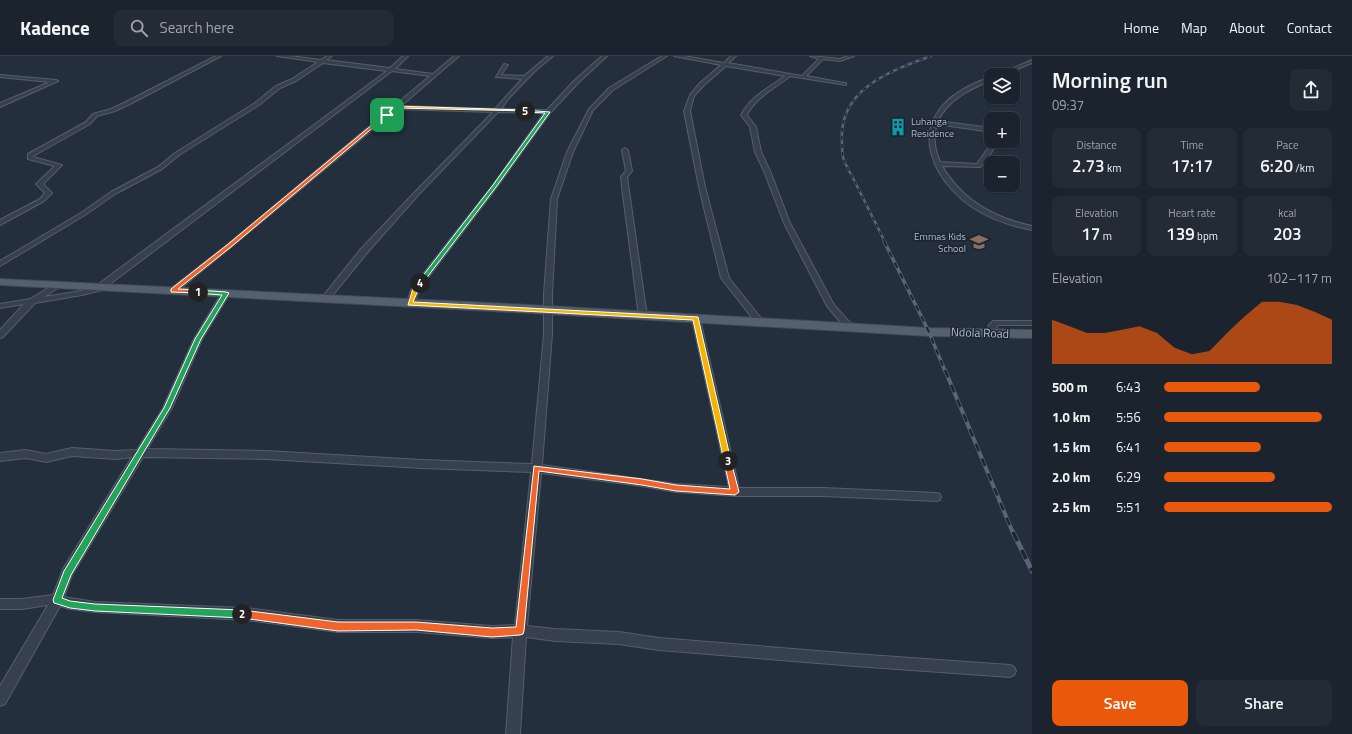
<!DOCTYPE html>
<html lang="en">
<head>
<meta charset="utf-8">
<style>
	body { margin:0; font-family:"Titillium Web",sans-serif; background:#232b36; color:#f1f3f6; height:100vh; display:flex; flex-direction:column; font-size:15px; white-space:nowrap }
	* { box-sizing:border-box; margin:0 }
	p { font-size:13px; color:#9fa4aa }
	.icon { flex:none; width:22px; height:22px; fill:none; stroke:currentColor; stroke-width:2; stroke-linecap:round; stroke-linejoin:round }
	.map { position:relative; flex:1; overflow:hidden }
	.panel { display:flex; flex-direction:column; background:#1a232e; width:320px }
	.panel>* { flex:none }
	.fabs { position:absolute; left:984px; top:12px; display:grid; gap:8px }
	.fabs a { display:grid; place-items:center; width:36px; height:36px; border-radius:8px; background:#1a232e; box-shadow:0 1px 3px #0004,0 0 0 1px #38404a; font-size:20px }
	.pin { position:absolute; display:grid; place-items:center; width:34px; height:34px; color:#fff; margin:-17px; border-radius:8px; box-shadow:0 2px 6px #0006 }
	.km { position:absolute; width:20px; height:20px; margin:-10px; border-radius:50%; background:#222; color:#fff; font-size:11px; line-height:20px; text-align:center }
	.round { display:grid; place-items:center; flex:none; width:42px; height:42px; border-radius:8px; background:#232b36 }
	.head { display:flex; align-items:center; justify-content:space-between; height:68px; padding:0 20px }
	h1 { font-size:22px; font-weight:600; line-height:30px }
	.metrics { display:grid; grid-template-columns:repeat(3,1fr); gap:6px; height:68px; padding:4px 20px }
	.metrics div { display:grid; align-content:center; border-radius:8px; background:#232b36; text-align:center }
	.metrics b { font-size:17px; font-weight:600 }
	.metrics small { font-size:11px; font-weight:400 }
	.metrics p { font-size:11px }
	.chart { height:112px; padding:8px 20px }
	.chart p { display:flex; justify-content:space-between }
	.chart svg { width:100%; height:72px; margin-top:4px; fill:#ea580c; opacity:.7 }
	.cta { display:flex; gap:8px; margin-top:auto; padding:8px 20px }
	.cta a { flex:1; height:46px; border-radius:8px; background:#ea580c; color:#fff; font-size:16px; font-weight:600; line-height:46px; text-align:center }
	.cta a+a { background:#232b36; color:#f1f3f6 }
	ul { padding:0 20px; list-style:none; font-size:13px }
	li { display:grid; grid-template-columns:64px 48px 1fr; align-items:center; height:30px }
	li i { height:10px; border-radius:5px; background:#ea580c }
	header { display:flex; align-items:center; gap:24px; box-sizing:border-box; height:56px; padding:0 20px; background:#1a232e; border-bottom:1px solid #38404a }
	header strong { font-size:19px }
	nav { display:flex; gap:22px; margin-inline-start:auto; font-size:14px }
	.search { width:280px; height:36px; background:#232b36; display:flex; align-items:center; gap:10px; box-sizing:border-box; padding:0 14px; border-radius:8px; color:#9fa4aa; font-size:15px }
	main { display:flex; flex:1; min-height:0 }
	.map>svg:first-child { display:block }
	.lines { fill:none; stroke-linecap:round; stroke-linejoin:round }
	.street-casing { stroke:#555f6b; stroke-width:2 }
	.primary-casing { stroke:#404a56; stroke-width:2 }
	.street { fill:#37414d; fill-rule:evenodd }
	.primary { fill:#55606d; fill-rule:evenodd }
	.rail-far3-casing { stroke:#596574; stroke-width:2.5 }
	.rail-far2-casing { stroke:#596574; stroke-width:3.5 }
	.rail-far1-casing { stroke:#596574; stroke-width:4 }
	.rail-casing { stroke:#596574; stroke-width:5 }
	.rail-far3 { stroke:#1c2632; stroke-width:1.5; stroke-dasharray:4; stroke-linecap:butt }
	.rail-far2 { stroke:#1c2632; stroke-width:2; stroke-dasharray:6; stroke-linecap:butt }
	.rail-far1 { stroke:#1c2632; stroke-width:2.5; stroke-dasharray:8; stroke-linecap:butt }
	.rail { stroke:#1c2632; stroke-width:3.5; stroke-dasharray:10; stroke-linecap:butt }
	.split-1 { fill:#f0652b; stroke:#fff }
	.split-2 { fill:#22a559; stroke:#fff }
	.split-3 { fill:#f0652b; stroke:#fff }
	.split-4 { fill:#f5b400; stroke:#fff }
	.split-5 { fill:#22a559; stroke:#fff }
	.split-6 { fill:#f5b400; stroke:#fff }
	.labels { text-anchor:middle; stroke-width:3; stroke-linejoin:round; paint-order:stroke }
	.far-poi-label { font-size:10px; fill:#b2bcc8; stroke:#1c2632; text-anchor:start }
	.street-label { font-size:12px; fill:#b2bcc8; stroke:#1c2632 }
</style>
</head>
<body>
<header>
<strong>Kadence</strong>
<div class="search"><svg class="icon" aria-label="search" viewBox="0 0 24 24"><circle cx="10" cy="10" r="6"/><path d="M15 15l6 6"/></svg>Search here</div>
<nav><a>Home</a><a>Map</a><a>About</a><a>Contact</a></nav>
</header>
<main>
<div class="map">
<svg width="1032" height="678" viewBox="0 0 1032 678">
	<rect width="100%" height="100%" fill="#232f3d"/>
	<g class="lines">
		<g class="street-casing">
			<path id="street" d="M216,0H221L130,48L115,55L97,60L90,68L33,100V101L62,109L43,128L52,137L44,145L0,169V164L40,143L45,137L36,128L55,110L28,103V98L86,66L93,58L111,53L126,46Z
				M277,0H290L321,4L327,0H332L326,4L390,12L403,0H408L395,13L433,18L454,0H459L401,50L495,53L522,23L496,21L504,8L508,9L501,19L524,20L548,0H553L534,16L509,42L501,53L547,54L575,24L602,0H607L579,26L550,57L497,131L420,232L413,250H410L406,248L412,232L493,129L544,57L498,56L419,138L366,198L327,246H321L320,244L360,194L415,136L493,56L397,53L231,191L176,236H173L169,234L227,189L430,20L392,15L102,234L82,239L35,247L3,281L0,282V274L24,248L0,252V248L30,243L55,228H58V232L44,241L81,235L96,230L387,15L323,7L296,25L280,32L259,49L179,99L162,113L115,138L85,159L0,210V205L81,157L111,136L158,111L175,97L255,47L276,30L292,23L318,6Z
				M662,0H667L613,34L593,54L573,96L557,143L552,238V278L542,409L676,428L729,431L692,263L696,261L700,263L739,432H823L936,437L940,438L941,441L940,444L936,445L823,440H735L676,436L642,430L541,417L527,570L555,573L619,576L659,582L855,598L1010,609L1014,611L1016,615L1014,619L1010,621L855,610L659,594L619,588L555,585L526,581L520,678H506L513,581L492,582L416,576H338L246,564L95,556L70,553L60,550L5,648L0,650V630L48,549L22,553H0V543H22L53,539L63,513L132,401L116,403L72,400L46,406L26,402L0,405V397L26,394L46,398L72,392L116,395L137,394L163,352L194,283L223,235H226L230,237L202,283L172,352L147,393L266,395L422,404L532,408L544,278V238L551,143L567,96L589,53L609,32ZM143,401L266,403L422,412L531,416L515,569L492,570L416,564H338L246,552L95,546L64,541L72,519Z
				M674,0H684L724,7L731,0H736L728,7L802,20L819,3L810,0L840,3L848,0H854L840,5L823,3L806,20L844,27H846V29L790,20C775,32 755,42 747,59L756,71L761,96L770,115L790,167L834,249L853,270L854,272L853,274H847L827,250L784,167L764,115L755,96L750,71L741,59C750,41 770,31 785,20L726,10L704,29L694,40L690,55L705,131L729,222L764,266L760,268H757L721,222L699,131L684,55L690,39L700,27L721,9Z
				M1032,4V7L1003,19H997Z
				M0,19L56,24L58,25L0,51V47L50,26L0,21Z
				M991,21V24C971,33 948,43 938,65L991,72V76L937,68C932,81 935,94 940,106L977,108L993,85H999L985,106L980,111L942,110C962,144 994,162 1032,170V174C1011,170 990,163 972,151C959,142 947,130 939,116C912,67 946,36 991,21Z
				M625,92L628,94L632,115L627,121L647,261L643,263L639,261L623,139L621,121L626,115L622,94Z
				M993,265H1032V269H998L992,280H986L985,278L989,269Z"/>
		</g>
		<g class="primary-casing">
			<path id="primary" d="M0,223L549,250L929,272L1032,274V282L929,280L549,258L0,229Z"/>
		</g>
		<use href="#street" class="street"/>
		<use href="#primary" class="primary"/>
		<g class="rail-far3-casing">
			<path id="rail-far3" d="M885,186C875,166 865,146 855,126C851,118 845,109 843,101C842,96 842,91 842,86C838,33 890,15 931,0"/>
		</g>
		<g class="rail-far2-casing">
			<path id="rail-far2" d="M884,185L929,276L945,315"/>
		</g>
		<g class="rail-far1-casing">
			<path id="rail-far1" d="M945,314L1013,477"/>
		</g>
		<g class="rail-casing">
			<path id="rail" d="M1013,476L1032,515"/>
		</g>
		<use href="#rail-far3" class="rail-far3"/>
		<use href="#rail-far2" class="rail-far2"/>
		<use href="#rail-far1" class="rail-far1"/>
		<use href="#rail" class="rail"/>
	</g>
	<path class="split-1" d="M385,58L388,59L231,191L178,233L198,234L200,235V237L171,236V233L227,189Z"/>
	<path class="split-2" d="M198,234L226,236L229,237L201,283L170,352L71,519L62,542L70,545L95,548L242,554L245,555L246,558L245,561L242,562L95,555L70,552L54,547L53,544L64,515L164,352L195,283L222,239L196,237V235Z"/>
	<path class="split-3" d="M728,402L731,405L739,436L735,439L676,435L642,429L539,415L524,575L523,578L520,579L492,581L416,574L338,575L242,562L239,561L238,558L239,555L242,554L338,566H416L492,572L516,571L534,410L642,423L676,429L730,433L724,405Z"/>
	<path class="split-4" d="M418,226L423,227L419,232L413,246L698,261L731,405L730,407H728L724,405L693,264L408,249L413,232Z"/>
	<path class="split-5" d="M524,54L550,56L496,131L422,228H418V226L493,129L545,57L525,56Z"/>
	<path class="split-6" d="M394,50L525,54L527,55L396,52L388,59H385Z"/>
	<defs>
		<g id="building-bare" transform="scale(1.38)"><path d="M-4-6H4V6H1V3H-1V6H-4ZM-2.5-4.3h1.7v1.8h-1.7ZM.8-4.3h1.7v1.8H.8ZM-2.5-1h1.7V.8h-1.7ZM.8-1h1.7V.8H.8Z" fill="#0f9aa8" stroke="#1c2632" stroke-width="2.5" paint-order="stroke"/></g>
		<g id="school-bare" transform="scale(1.38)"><path d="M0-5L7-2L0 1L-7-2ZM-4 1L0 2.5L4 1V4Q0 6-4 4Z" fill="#8d6e63" stroke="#1c2632" stroke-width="2.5" paint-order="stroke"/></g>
	</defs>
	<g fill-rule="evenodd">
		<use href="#building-bare" x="898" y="71"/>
		<use href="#school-bare" x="979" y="186"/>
	</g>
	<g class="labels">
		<g class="far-poi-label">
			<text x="911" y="69">Luhanga<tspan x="911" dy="12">Residence</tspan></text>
			<text x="966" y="184" text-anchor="end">Emmas Kids<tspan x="966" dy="12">School</tspan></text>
		</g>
		<g class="street-label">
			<text transform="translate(980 277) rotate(2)" y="4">Ndola Road</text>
		</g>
	</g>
</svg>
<div class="fabs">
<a><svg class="icon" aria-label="layers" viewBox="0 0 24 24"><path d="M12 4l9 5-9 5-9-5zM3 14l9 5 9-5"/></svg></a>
<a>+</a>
<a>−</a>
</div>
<div class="pin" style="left:387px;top:59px;background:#1e9e55"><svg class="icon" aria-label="arrive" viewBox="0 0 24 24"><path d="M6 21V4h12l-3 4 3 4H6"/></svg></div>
<b class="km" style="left:198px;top:236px">1</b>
<b class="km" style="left:242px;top:558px">2</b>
<b class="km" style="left:728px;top:405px">3</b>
<b class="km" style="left:420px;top:227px">4</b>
<b class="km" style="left:525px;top:55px">5</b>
</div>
<section class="panel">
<div class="head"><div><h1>Morning run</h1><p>09:37</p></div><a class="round"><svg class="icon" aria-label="share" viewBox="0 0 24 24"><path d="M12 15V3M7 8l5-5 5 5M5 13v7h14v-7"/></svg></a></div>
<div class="metrics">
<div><p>Distance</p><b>2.73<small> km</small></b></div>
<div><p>Time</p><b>17:17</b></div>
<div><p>Pace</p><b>6:20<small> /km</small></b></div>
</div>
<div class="metrics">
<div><p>Elevation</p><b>17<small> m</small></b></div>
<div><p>Heart rate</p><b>139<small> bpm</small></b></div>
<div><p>kcal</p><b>203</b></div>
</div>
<div class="chart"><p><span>Elevation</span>102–117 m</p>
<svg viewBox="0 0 160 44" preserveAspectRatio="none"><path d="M0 44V17L10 21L20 25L30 25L40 23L50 21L60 25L70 34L80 38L90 36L100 25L110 15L120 6L130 6L140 8L150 12L160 17V44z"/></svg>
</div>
<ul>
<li><b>500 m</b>6:43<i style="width:57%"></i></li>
<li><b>1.0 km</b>5:56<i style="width:94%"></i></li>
<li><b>1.5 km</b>6:41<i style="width:58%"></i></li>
<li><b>2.0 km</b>6:29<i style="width:66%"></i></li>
<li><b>2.5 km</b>5:51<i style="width:100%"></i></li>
</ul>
<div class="cta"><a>Save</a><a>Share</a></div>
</section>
</main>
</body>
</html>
